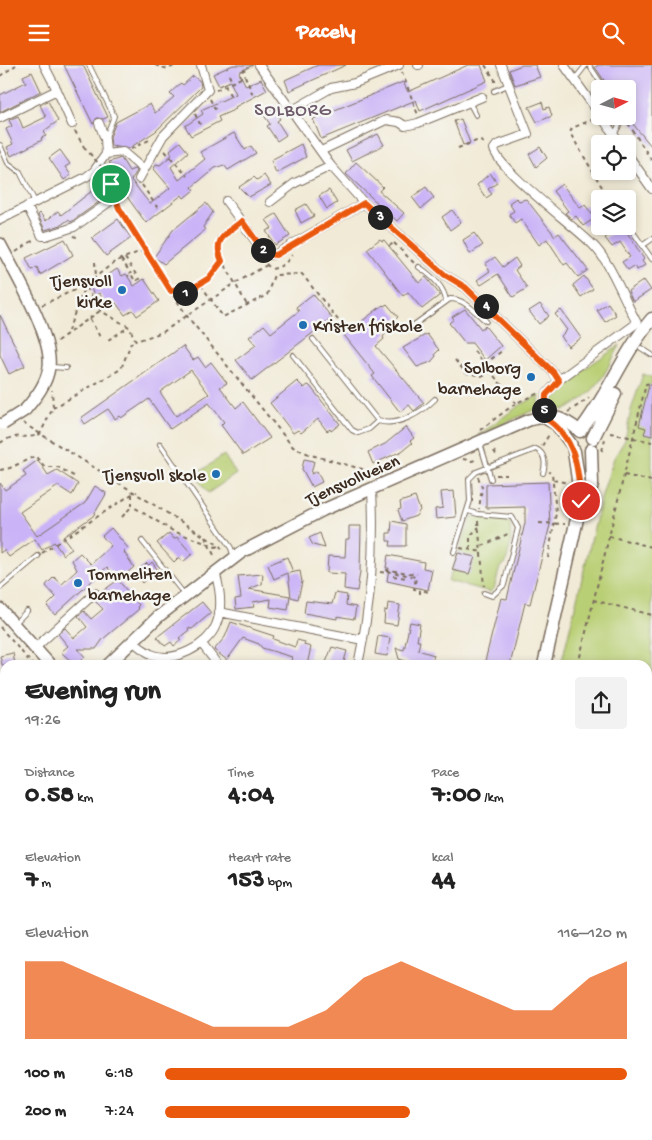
<!DOCTYPE html>
<html lang="en">
<head>
<meta charset="utf-8">
<style>
	body { margin:0; font-family:"Gochi Hand",sans-serif; background:#f2f2f2; color:#222; height:100vh; display:flex; flex-direction:column; font-size:19px; white-space:nowrap }
	* { box-sizing:border-box; margin:0 }
	p { font-size:16px; color:#767676 }
	.icon { flex:none; width:28px; height:28px; fill:none; stroke:currentColor; stroke-width:2; stroke-linecap:round; stroke-linejoin:round }
	.map { position:relative; flex:1; overflow:hidden }
	.details { position:absolute; left:0px; top:595px; width:652px; height:480px; display:flex; flex-direction:column; background:#fff; border-radius:15px 15px 0 0; box-shadow:0 2px 8px #0003 }
	.details>* { flex:none }
	.needle { width:32px; rotate:84deg }
	.buttons { position:absolute; left:591px; top:15px; display:grid; gap:10px }
	.buttons a { display:grid; place-items:center; width:45px; height:45px; border-radius:5px; background:#fff; box-shadow:0 2px 8px #0003; font-size:25px }
	.pin { position:absolute; display:grid; place-items:center; width:42px; height:42px; color:#fff; margin:-21px; border:2px solid #fff; border-radius:50%; box-shadow:0 1px 5px #0007 }
	.km { position:absolute; width:25px; height:25px; margin:-12px; border-radius:50%; background:#222; color:#fff; font-size:14px; line-height:25px; text-align:center }
	.round { display:grid; place-items:center; flex:none; width:52px; height:52px; border-radius:5px; background:#f2f2f2 }
	.summary { display:flex; align-items:center; justify-content:space-between; height:85px; padding:0 25px }
	h1 { font-size:28px; font-weight:700; line-height:38px }
	.figures { display:grid; grid-template-columns:repeat(3,1fr); gap:8px; height:85px; padding:5px 25px }
	.figures div { display:grid; align-content:center }
	.figures b { font-size:25px; font-weight:700 }
	.figures small { font-size:14px; font-weight:400 }
	.figures p { font-size:14px }
	.chart { height:140px; padding:10px 25px }
	.chart p { display:flex; justify-content:space-between }
	.chart svg { width:100%; height:90px; margin-top:5px; fill:#ea580c; opacity:.7 }
	ul { padding:0 25px; list-style:none; font-size:16px }
	li { display:grid; grid-template-columns:80px 60px 1fr; align-items:center; height:38px }
	li i { height:12px; border-radius:6px; background:#ea580c }
	header { display:flex; justify-content:space-between; align-items:center; height:65px; padding:0 25px; background:#ea580c; color:#fff; font-size:22px; font-weight:700 }
	.map>svg:first-child { display:block }
	.green { fill:#b9cf74; stroke:#7a7c49 }
	.forest { fill:#92b266; stroke:#666e42 }
	.building { fill:#cab3f7; fill-rule:evenodd }
	.lines { fill:none; stroke-linecap:round; stroke-linejoin:round }
	.lane-casing { stroke:#7b6d5e; stroke-width:6 }
	.street-casing { stroke:#7b6d5e; stroke-width:10 }
	.secondary-casing { stroke:#7b6d5e; stroke-width:14 }
	.primary-casing { stroke:#7b6d5e; stroke-width:15 }
	.path { stroke:#7b6d5e; stroke-width:2; stroke-dasharray:4 4; stroke-linecap:butt }
	.lane { stroke:#fff; stroke-width:4 }
	.street { stroke:#fff; stroke-width:8 }
	.secondary { stroke:#fff; stroke-width:11 }
	.primary { stroke:#fff; stroke-width:12 }
	.secondary-bridge-casing { stroke:#7b6d5e; stroke-width:14; stroke-linecap:butt }
	.path-bridge { stroke:#7b6d5e; stroke-width:2; stroke-dasharray:4 4; stroke-linecap:butt }
	.secondary-bridge { stroke:#fff; stroke-width:11 }
	.route-casing { stroke:#fff; stroke-width:10 }
	.route { stroke:#ea580c; stroke-width:6 }
	.poi-dot { fill:#1f6fb2; stroke:#f6f6f2; stroke-width:2 }
	.labels { text-anchor:middle; stroke-width:5; stroke-linejoin:round; paint-order:stroke }
	.poi-label { font-size:18px; fill:#3b2a1e; stroke:#f6f6f2; text-anchor:end }
	.street-label { font-size:18px; fill:#3b2a1e; stroke:#f6f6f2 }
	.neighbourhood-label { font-size:19px; letter-spacing:1px; fill:#6d5a6a; stroke:#f6f6f2 }
</style>
</head>
<body>
<header><svg class="icon" aria-label="menu" viewBox="0 0 24 24"><path d="M4 6h16M4 12h16M4 18h16"/></svg>Pacely<svg class="icon" aria-label="search" viewBox="0 0 24 24"><circle cx="10" cy="10" r="6"/><path d="M15 15l6 6"/></svg></header>
<div class="map">
<svg width="652" height="1075" viewBox="0 0 652 1075">
	<rect width="100%" height="100%" fill="#f6f6f2"/>
	<filter id="ink" filterUnits="userSpaceOnUse"><feTurbulence type="fractalNoise" baseFrequency=".02" numOctaves="2"/><feDisplacementMap in="SourceGraphic" scale="10" xChannelSelector="R" yChannelSelector="G"/><feConvolveMatrix kernelMatrix="1 2 1 2 8 2 1 2 1" color-interpolation-filters="sRGB"/></filter>
	<filter id="wash" filterUnits="userSpaceOnUse"><feTurbulence type="fractalNoise" baseFrequency=".0096" numOctaves="4" result="noise"/><feDisplacementMap in="SourceGraphic" scale="20" xChannelSelector="R" yChannelSelector="G"/><feGaussianBlur stdDeviation="1.12" result="paint"/><feColorMatrix in="noise" values="0 0 0 0 0 0 0 0 0 0 0 0 0 0 0 0 0 1.4 0 .05"/><feComposite in="paint" operator="in"/></filter>
	<g filter="url(#wash)">
		<rect width="100%" height="100%" fill="#f1ead6"/>
		<path class="green" d="M620,280C602,313 599,326 565,345L551,341C551,321 604,292 620,280Z
			M643,309L652,312V882L648,886V600H561L603,426L614,393L625,375L631,345Z
			M538,331H540L538,343L477,371L520,340Z
			M224,390L236,409L208,428L195,410Z
			M472,451L510,457L511,477L506,498L500,502L494,524L491,527L448,516Z
			M348,1070H398L408,1072L410,1075H346Z"/>
		<path class="forest" d="M652,909V1075H520V1070H648V919Z"/>
		<g id="blocks">
			<path class="building" d="M64,0H83L108,52L103,54L97,53L93,59Z
				M233,0H253L239,7L246,21L261,14L267,25L235,42L236,44L218,52L220,56L191,71L185,61L203,49L201,45L236,29L230,16L219,21L213,9Z
				M318,0H346L289,26L285,15Z
				M468,0H481L487,16L420,46L416,35L321,74L313,54L403,17L408,27Z
				M522,0H535L540,12L515,20L509,5Z
				M599,0H652V82L628,53V24H610L595,2Z
				M32,7L41,26L0,47V30L26,17L23,11Z
				M193,11L200,16L201,22L156,66L128,84L111,81L110,72L116,57L150,39L155,48L174,32L170,28L181,18L183,20Z
				M48,36L58,56L44,66L46,71L41,73L42,75L11,91L7,82L13,79L6,64L12,61L9,55L18,51L23,63L46,52L40,40Z
				M542,37L544,44L549,42L552,51L537,57L529,42Z
				M273,43L280,54L277,56L286,70L277,76L267,61L270,59L263,49Z
				M461,54L470,78L463,80L454,56Z
				M234,68L245,85L251,81L256,88L228,105L224,100L215,103L192,122L194,125L184,133L182,130L146,158L120,122L71,157L68,155L61,160L45,165L38,150L40,148L46,156L58,146L61,150L97,122L98,124L103,120L105,121L119,113L109,97L121,93L129,106L134,104L137,106L131,115L150,139L170,123L154,104L156,99L160,100L172,90L170,85L180,77L188,87L171,102L179,115L205,94L200,87Z
				M378,69L384,80L352,96L346,85Z
				M301,79L306,92L276,108L271,95Z
				M540,82L547,93L536,102L529,89Z
				M60,85L70,99L65,102L71,110L64,115L49,93Z
				M356,97L383,122L379,126L404,148L397,156L346,109Z
				M490,108L497,118L488,124L492,129L486,133L477,120Z
				M264,110L271,120L249,132L239,122L254,112L257,115Z
				M562,119L580,143L585,140L595,153L583,161L576,151L572,154L565,148L568,146L553,126Z
				M426,122L434,133L421,144L412,132Z
				M329,125L337,138L327,144L319,131Z
				M516,133L519,136L526,134L555,171L559,168L588,205L578,212L567,198L564,200L547,174L539,180L521,154L515,158L509,149L514,146L509,138Z
				M206,138L213,147L203,162L205,165L164,199L154,192L173,165Z
				M306,139L314,151L301,158L295,145Z
				M452,145L461,157L450,165L442,152Z
				M276,149L290,171L275,180L266,166L272,163L266,155Z
				M118,154L131,173L106,191L92,173Z
				M609,161H623L644,194L642,196L645,200L637,205L634,201L628,205L622,197L630,192L620,177L612,182L605,173L613,167Z
				M474,168L483,180L470,189L463,175Z
				M65,174L73,190L40,210L37,202L32,205L26,193Z
				M380,174L382,176L384,175L419,218L426,212L440,230L422,244L408,227L403,231L367,184Z
				M495,192L503,202L515,193L520,201L515,205L527,223L513,232L498,209L481,220L477,215L490,206L485,199Z
				M117,204L122,211L126,209L134,221L144,214L159,236L137,251L133,245L125,250L116,238L109,243L99,228L95,231L90,222Z
				M584,211L593,224L581,232L573,220Z
				M644,215L651,225L634,236L632,235L628,226Z
				M313,229L332,253L252,315L236,295L256,280L249,272L264,260L271,268L299,246L296,242Z
				M608,238L616,250L605,257L597,245Z
				M387,239L398,252L385,265L387,267L383,272L384,274L376,281L424,338L414,346L409,340L400,347L372,311L375,309L344,270L383,240L384,241Z
				M540,239L549,251L539,259L529,246Z
				M465,244L481,264L485,261L501,281L485,295L472,278H465L449,258L454,254L452,252Z
				M561,245L581,273L568,282L561,271L567,265L555,249Z
				M0,250L25,301L9,309L0,290Z
				M427,269L439,285L435,289L436,291L431,297L417,302L403,283Z
				M183,281L193,295L198,292L205,302L211,297L227,318L220,322L236,343L243,337L270,373L243,390L221,360L224,357L209,338L170,364L149,334L121,353L119,351L115,354L108,344L85,359L81,353ZM191,305L209,329L176,351L160,327Z
				M297,316L304,323L308,320L310,321L340,359L331,366L330,364L327,366L318,354L301,368L298,365L293,368L270,338Z
				M649,320H652V371L644,369L646,363L639,361Z
				M406,362L414,373L410,376L412,378L402,386L373,399L368,387L385,379Z
				M304,394L314,396L311,409L317,406L322,417L312,422L302,404Z
				M38,395L48,410L57,405L78,419L72,430L58,421L20,447L37,471L85,438L95,421L106,428L105,431L93,451L63,472L72,484L63,490L54,477L42,485L35,474L9,492L4,485L0,488V418L5,425L26,411L23,406Z
				M548,417L550,460L530,539L525,538L510,600H484L501,533L507,534L525,458V442L486,443V419Z
				M454,426L456,452L436,454L435,444L443,443L441,427Z
				M415,432L420,445L416,451L402,456L398,445L401,444L400,437Z
				M392,456L406,459V481H390L391,476H387V468H391Z
				M349,461H361L360,507L357,526L344,524L345,509L327,508L328,491L345,492L346,474H349Z
				M111,463L128,483L124,487L134,502L119,515L107,502L55,550L47,541L56,532L46,521L47,519L54,512L62,519L77,505L72,495L80,488L91,499L111,481L102,471Z
				M169,468L174,474L177,472L192,489L183,497L179,492L174,497L157,478Z
				M320,468L325,483L313,480L309,473Z
				M458,488L475,492L469,509L452,505Z
				M388,490L424,497L423,503L432,505L428,525L387,516L389,503H386Z
				M287,492L293,507L290,508L300,506L302,517L298,534L291,532L288,508L274,514L268,500Z
				M152,497L157,504L142,518L135,509L147,498L149,500Z
				M263,509L262,519L249,524L290,531L288,545L270,542L271,534L253,537L254,542L236,544L235,534L241,533L238,511Z
				M118,515L139,540L137,542L139,544L103,574L96,584H78L85,592L78,599L73,598L61,587L68,581L58,569L65,563L74,573L87,562L78,551L84,546L91,554L103,544L95,536L100,528Z
				M335,528L347,530L346,540L356,542L354,554L337,551V554L304,548L306,536L332,539Z
				M202,537L211,548L192,564L188,563L189,565L179,573L181,575L174,581L171,577L165,581L157,572Z
				M388,538L400,540L397,560L384,558L385,545L387,546Z
				M231,557L274,571L273,574L295,582L297,575L305,577L304,580L311,582L307,600H290L292,592L262,583L259,579L243,573L227,595L214,585L225,572Z
				M410,557L420,559L417,576H420L418,585L434,590L431,600H408L409,597L399,594L396,583L404,585Z
				M378,571L390,573L387,591L375,589Z
				M332,582L347,586L343,600H325Z
				M13,588L15,600H2L0,591Z"/>
		</g>
	</g>
	<g filter="url(#ink)">
		<use href="#blocks" fill-opacity="0" stroke="#7b6d5e" stroke-width="1"/>
		<g class="lines">
			<g class="lane-casing">
				<path id="lane" d="M89,0L114,51L106,72
					M589,0L605,24
					M575,14L586,0
					M494,26L508,20
					M469,37L476,50
					M614,70L622,55L621,51
					M0,80L8,98L20,107L35,137
					M628,160L652,194
					M220,173L242,156
					M642,181L652,174
					M419,202C431,210 444,221 446,236
					M411,262L450,234C465,234 475,247 486,256
					M313,274L378,356C398,362 421,348 435,334
					M641,283L652,290
					M293,290L352,365L358,368L369,364L378,356
					M52,302L66,303
					M480,378L491,414
					M160,379L231,483L233,490
					M468,446L478,449L512,452L518,463L504,520L492,531L484,528
					M142,476L184,529
					M454,487L470,436L469,414L476,407L536,384C545,388 546,399 543,408
					M0,523L38,491
					M14,559L27,546
					M648,919L652,911
					M456,1070L481,1073
					M342,1075L343,1070"/>
			</g>
			<g class="street-casing">
				<path id="street" d="M259,0L331,101L364,138L445,210L465,222L554,308L559,315L546,330L545,353
					M418,0H419
					M501,0L528,69L497,80L494,84C497,103 574,161 592,179C611,197 624,235 637,258L559,315
					M564,0L600,50
					M57,25L72,59
					M291,46L331,23L355,18L399,0
					M601,51L620,79
					M0,53L57,25L44,0
					M321,86L386,55L399,57L405,61L418,58L482,32
					M106,89L123,87L144,105L163,71L208,25L201,0
					M628,90L652,124
					M139,114L144,105
					M226,136L260,182L270,190L276,189L364,138
					M270,137L295,118L331,101
					M27,141L42,171H46L74,162L115,133
					M0,155L86,112L94,106L106,89L105,74L99,58
					M219,547L363,575
					M133,576C138,581 145,586 151,589C173,599 208,581 216,560C223,543 220,523 215,507
					M202,579L218,600
					M35,583L95,528
					M358,600C371,539 375,487 372,424
					M0,721L5,714
					M0,864L5,859
					M80,1075L85,1070
					M233,1075L236,1070
					M480,1075L481,1070"/>
			</g>
			<g class="secondary-casing">
				<path id="secondary" d="M0,179C15,208 53,271 49,302C47,319 35,333 25,345
					M545,353L556,359L571,379
					M0,544L50,600
					M108,600L159,551L242,487L323,445L529,355C554,349 560,351 580,366
					M0,959L5,962
					M143,1070L147,1075
					M162,1075H172"/>
			</g>
			<g class="primary-casing">
				<path id="primary" d="M580,366C608,331 623,288 652,254
					M593,373L615,329
					M585,444L592,419L591,385
					M544,600L581,436L574,386
					M287,1075L290,1070
					M299,1075L300,1070"/>
			</g>
			<path class="path" d="M155,0L168,4L176,0
				M485,0L495,15V19
				M402,7L418,50
				M229,10L232,17
				M0,11L16,0
				M241,13L240,7L248,3
				M225,20L232,34
				M216,25L245,11L253,30
				M210,34L216,46
				M195,49L201,61
				M594,54L572,63L570,68L609,134
				M628,58L652,96
				M75,66L84,82
				M458,83L479,75L487,80
				M131,84L151,74
				M165,86L187,111
				M107,108L113,124
				M142,120L159,145
				M119,127L132,119
				M118,141L144,185L187,251L293,382L311,390L380,409
				M73,171L80,173
				M219,178L218,187L247,240
				M394,178L414,198
				M389,181L394,178
				M144,185L116,196L85,220L101,246L129,262L136,276L163,267L234,219L267,200
				M16,187L35,174
				M125,193L139,214L135,216L131,209L128,211
				M121,194L131,209
				M95,197L96,212
				M266,199L271,204C280,203 287,198 292,190
				M201,220L223,252L267,230L274,210L302,209L338,255
				M171,226L176,224L189,227L209,213L222,196
				M42,240L85,220
				M90,254L100,272
				M68,266L85,220
				M108,275L129,262
				M57,276L107,241
				M474,286L516,338
				M455,295L466,308L484,311L490,306
				M485,299L503,285
				M53,343L121,304L131,278L135,277
				M568,347L589,333
				M23,358L220,481L223,487
				M480,365L516,338L539,328
				M610,368L652,377
				M0,378C18,366 24,376 40,369L53,343L52,325
				M542,381L550,368
				M494,386L498,393
				M602,386L605,374
				M463,394L472,396L478,394
				M0,405L10,403L35,391L45,402H58L77,413
				M496,410H507
				M624,410L652,416
				M478,412L482,422L479,444
				M553,415L568,418
				M132,429V441L173,466L216,482L219,480
				M122,452L132,441
				M478,456L484,521
				M539,458L565,459
				M609,471L652,482
				M205,472L215,492
				M482,481L510,468
				M460,483L483,487
				M470,485V471L479,462
				M42,488L132,429L137,427
				M548,493L556,448L552,408L549,407
				M387,506L416,512L414,524L420,525
				M380,507L387,508V505L417,509
				M393,511L407,513
				M420,529V525L429,527V524
				M593,535L652,550
				M0,562L33,600
				M578,600L646,319L652,318
				M648,617L652,618
				M648,685L652,686
				M0,707L5,701
				M648,770L650,754
				M648,848L652,849
				M0,941L5,935
				M648,981L652,982
				M648,1043L652,1035
				M311,1070L321,1075
				M181,1071L188,1075
				M321,1073L326,1070
				M251,1075L257,1070
				M265,1075L267,1070
				M410,1075L414,1070
				M629,1075L632,1070"/>
			<use href="#lane" class="lane"/>
			<use href="#street" class="street"/>
			<use href="#secondary" class="secondary"/>
			<use href="#primary" class="primary"/>
			<g class="secondary-bridge-casing">
				<path id="secondary-bridge" d="M3,359L25,345"/>
			</g>
			<path class="path-bridge" d="M84,82L107,108"/>
			<use href="#secondary-bridge" class="secondary-bridge"/>
		</g>
	</g>
	<g class="lines" filter="url(#ink)">
		<g class="route-casing">
			<path id="route" d="M111,119L119,143L171,226L176,224L185,228L209,213L222,196C212,174 226,169 242,156L266,189L276,190L364,138L445,210L465,222L554,308L559,316L546,330L545,353C576,372 578,403 581,436"/>
		</g>
		<use href="#route" class="route"/>
	</g>
	<g class="poi-dot">
		<circle cx="122" cy="225" r="5"/>
		<circle cx="303" cy="260" r="5"/>
		<circle cx="531" cy="312" r="5"/>
		<circle cx="216" cy="409" r="5"/>
		<circle cx="78" cy="518" r="5"/>
	</g>
	<g class="labels">
		<g class="poi-label">
			<text x="112" y="221">Tjensvoll<tspan x="112" dy="21">kirke</tspan></text>
			<text x="313" y="266" text-anchor="start">Kristen friskole</text>
			<text x="521" y="308">Solborg<tspan x="521" dy="21">barnehage</tspan></text>
			<text x="206" y="415">Tjensvoll skole</text>
			<text x="88" y="514" text-anchor="start">Tommeliten<tspan x="88" dy="21">barnehage</tspan></text>
		</g>
		<g class="street-label">
			<text transform="translate(352 414) rotate(-24)" y="6">Tjensvollveien</text>
		</g>
		<g class="neighbourhood-label">
			<text x="293" y="50">SOLBORG</text>
		</g>
	</g>
</svg>
<div class="buttons">
<a><svg class="needle" viewBox="-14 -14 28 28"><path d="M0-13l5 13h-10z" fill="#e53935"/><path d="M0 13l5-13h-10z" fill="#767676"/></svg></a>
<a><svg class="icon" aria-label="locate" viewBox="0 0 24 24"><circle cx="12" cy="12" r="6"/><path d="M12 2v4M12 18v4M2 12h4M18 12h4"/></svg></a>
<a><svg class="icon" aria-label="layers" viewBox="0 0 24 24"><path d="M12 4l9 5-9 5-9-5zM3 14l9 5 9-5"/></svg></a>
</div>
<div class="pin" style="left:111px;top:119px;background:#1e9e55"><svg class="icon" aria-label="arrive" viewBox="0 0 24 24"><path d="M6 21V4h12l-3 4 3 4H6"/></svg></div>
<div class="pin" style="left:581px;top:436px;background:#d93025"><svg class="icon" aria-label="check" viewBox="0 0 24 24"><path d="M5 12l5 5 9-10"/></svg></div>
<b class="km" style="left:185px;top:228px">1</b>
<b class="km" style="left:263px;top:185px">2</b>
<b class="km" style="left:380px;top:152px">3</b>
<b class="km" style="left:486px;top:241px">4</b>
<b class="km" style="left:544px;top:345px">5</b>
<section class="details">
<div class="summary"><div><h1>Evening run</h1><p>19:26</p></div><a class="round"><svg class="icon" aria-label="share" viewBox="0 0 24 24"><path d="M12 15V3M7 8l5-5 5 5M5 13v7h14v-7"/></svg></a></div>
<div class="figures">
<div><p>Distance</p><b>0.58<small> km</small></b></div>
<div><p>Time</p><b>4:04</b></div>
<div><p>Pace</p><b>7:00<small> /km</small></b></div>
</div>
<div class="figures">
<div><p>Elevation</p><b>7<small> m</small></b></div>
<div><p>Heart rate</p><b>153<small> bpm</small></b></div>
<div><p>kcal</p><b>44</b></div>
</div>
<div class="chart"><p><span>Elevation</span>116–120 m</p>
<svg viewBox="0 0 160 44" preserveAspectRatio="none"><path d="M0 44V6L10 6L20 14L30 22L40 30L50 38L60 38L70 38L80 30L90 14L100 6L110 14L120 22L130 30L140 30L150 14L160 6V44z"/></svg>
</div>
<ul>
<li><b>100 m</b>6:18<i style="width:100%"></i></li>
<li><b>200 m</b>7:24<i style="width:53%"></i></li>
</ul>
</section>
</div>
</body>
</html>
